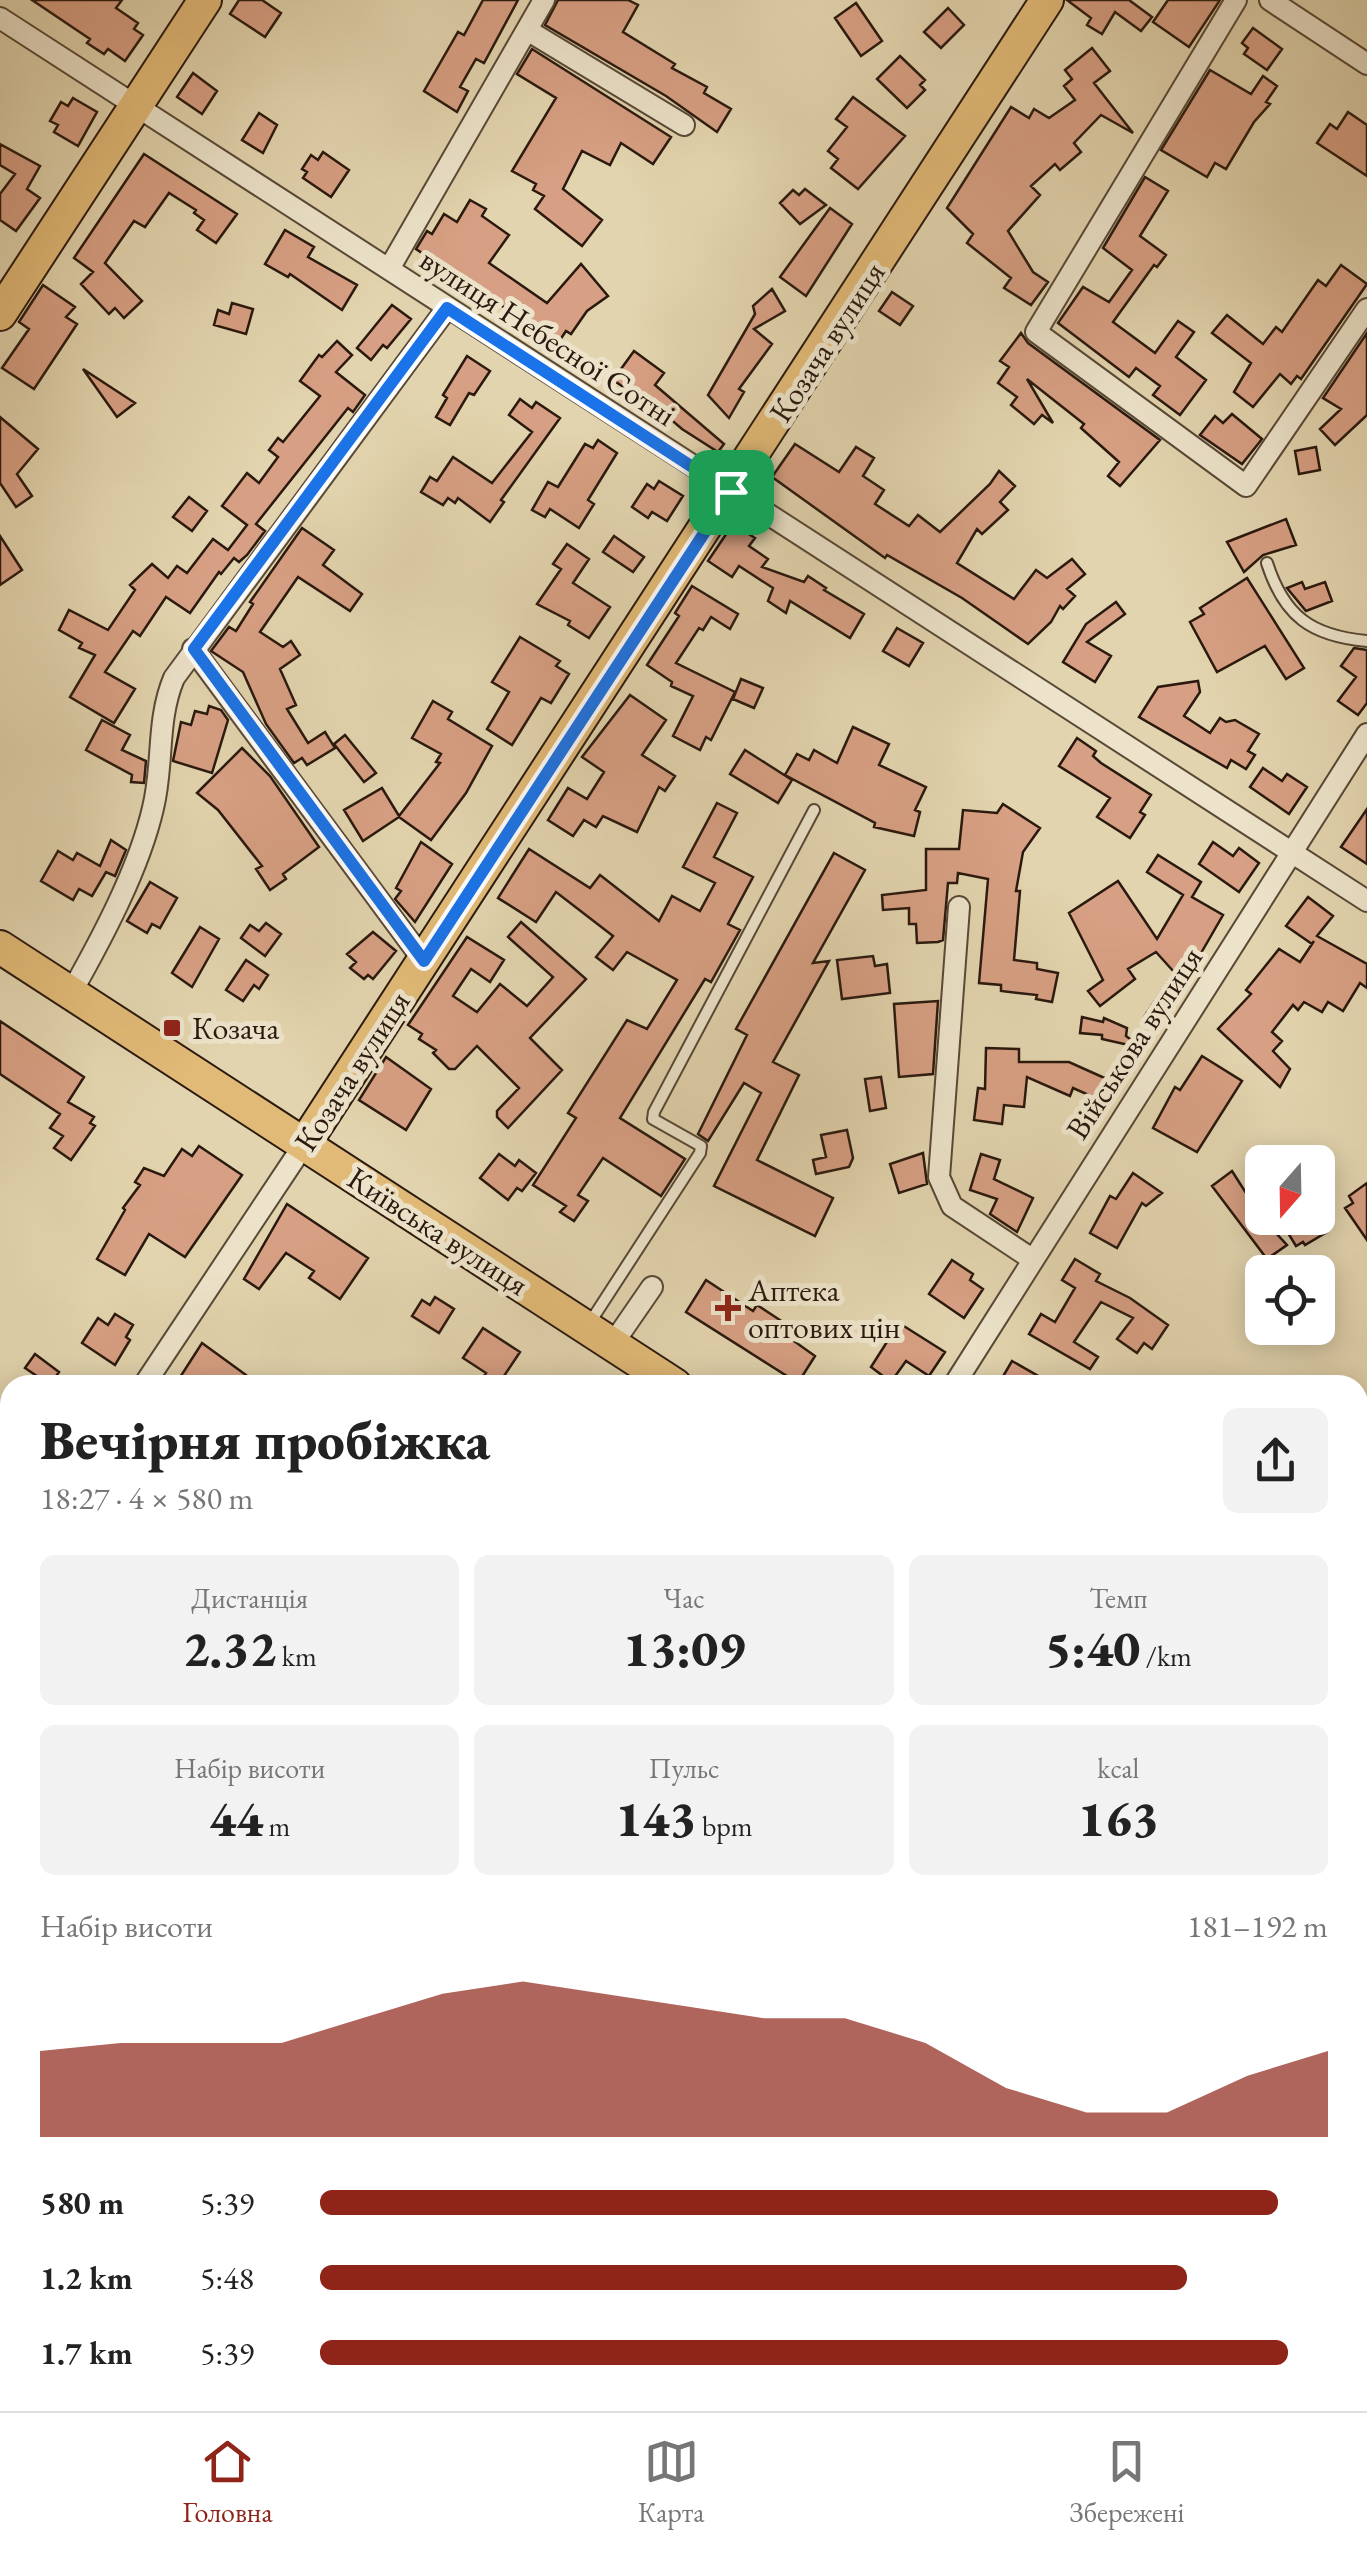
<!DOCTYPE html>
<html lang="uk">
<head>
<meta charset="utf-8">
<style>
	body { margin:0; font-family:"EB Garamond",serif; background:#f2f2f2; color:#222; height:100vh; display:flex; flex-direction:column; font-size:38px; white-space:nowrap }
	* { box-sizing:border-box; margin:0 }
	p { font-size:32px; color:#767676 }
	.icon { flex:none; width:55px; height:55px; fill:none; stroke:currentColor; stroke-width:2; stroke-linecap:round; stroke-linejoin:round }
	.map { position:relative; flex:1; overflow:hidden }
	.details { position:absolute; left:0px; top:1375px; width:1368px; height:1038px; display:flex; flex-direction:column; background:#fff; border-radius:30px 30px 0 0; box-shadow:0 5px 25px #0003 }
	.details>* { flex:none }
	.needle { width:65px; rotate:200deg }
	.tools { position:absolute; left:1245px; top:1145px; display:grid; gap:20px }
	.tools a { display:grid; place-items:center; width:90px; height:90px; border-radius:15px; background:#fff; box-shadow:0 5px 25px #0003; font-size:50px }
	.pin { position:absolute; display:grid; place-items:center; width:85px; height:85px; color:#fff; margin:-42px; border-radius:20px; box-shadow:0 5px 15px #0006 }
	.round { display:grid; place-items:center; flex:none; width:105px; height:105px; border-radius:15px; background:#f2f2f2 }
	.overview { display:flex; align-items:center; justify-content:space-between; height:170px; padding:0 40px }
	h1 { font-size:55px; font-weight:800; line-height:75px }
	.stats { display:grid; grid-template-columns:repeat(3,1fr); gap:15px; height:170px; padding:10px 40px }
	.stats div { display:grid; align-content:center; border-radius:15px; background:#f2f2f2; text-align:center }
	.stats b { font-size:50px; font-weight:800 }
	.stats small { font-size:28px; font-weight:400 }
	.stats p { font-size:28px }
	.chart { height:280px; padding:20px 40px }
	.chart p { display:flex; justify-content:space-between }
	.chart svg { width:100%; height:180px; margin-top:10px; fill:#8f2418; opacity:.7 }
	ul { padding:0 40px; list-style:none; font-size:32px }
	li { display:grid; grid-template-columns:160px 120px 1fr; align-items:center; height:75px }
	li i { height:25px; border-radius:12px; background:#8f2418 }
	.dock { display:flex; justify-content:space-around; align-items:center; height:140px; border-top:2px solid #e0e0e0; background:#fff; font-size:28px; color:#767676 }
	.dock a { display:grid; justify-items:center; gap:5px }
	.dock .on { color:#8f2418 }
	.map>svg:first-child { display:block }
	.building { fill:#d79f83; stroke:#2a190e; stroke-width:2.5 }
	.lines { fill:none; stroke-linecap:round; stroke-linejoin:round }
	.lane-casing { stroke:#584836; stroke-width:14 }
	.street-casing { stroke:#584836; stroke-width:24 }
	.primary-casing { stroke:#2a190e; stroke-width:36 }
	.lane { stroke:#ece3ca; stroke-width:10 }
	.street { stroke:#ece3ca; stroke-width:20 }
	.primary { stroke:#e1ba77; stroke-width:32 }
	.route-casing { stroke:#fff; stroke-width:20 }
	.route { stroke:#1a73e8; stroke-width:12 }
	.poi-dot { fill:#8f2418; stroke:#ece3ca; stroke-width:4 }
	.labels { text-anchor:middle; stroke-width:10; stroke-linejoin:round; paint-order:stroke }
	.street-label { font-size:32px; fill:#2a190e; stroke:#ece3ca }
	.poi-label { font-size:32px; fill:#2a190e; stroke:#ece3ca; text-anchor:start }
</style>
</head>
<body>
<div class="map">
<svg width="1367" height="2411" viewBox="0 0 1367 2411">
	<rect width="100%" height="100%" fill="#e2d4ae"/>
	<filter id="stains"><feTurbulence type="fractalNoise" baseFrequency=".002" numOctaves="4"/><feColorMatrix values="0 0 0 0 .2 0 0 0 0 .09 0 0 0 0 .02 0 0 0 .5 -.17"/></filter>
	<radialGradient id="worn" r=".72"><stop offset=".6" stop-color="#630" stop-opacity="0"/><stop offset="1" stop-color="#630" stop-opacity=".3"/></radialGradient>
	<path class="building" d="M32,0H122L116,8L138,23L134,29L143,35L125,61L108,49L104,54L87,43L90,39Z
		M239,0H262L281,13L265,37L230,14Z
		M483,0H518L484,63L476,59L460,87L468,91L457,112L424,91L458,32L464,35Z
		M558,0H628L638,5L623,32L675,64L672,68L707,87L704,93L731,109L717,132L666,96L545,25Z
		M1067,0H1129L1152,17L1141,31L1115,12L1102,34L1087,25L1091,18Z
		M1168,0H1220L1189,47L1153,22Z
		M856,3L882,41L861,56L835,18Z
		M948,8L964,25L941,48L924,32Z
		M1253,28L1282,49L1267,70L1244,54L1248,48L1242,43Z
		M1092,48L1110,71L1094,83L1133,133L1101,115L1074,143L1081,152L1060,170L1055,164L1031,186L1040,195L1008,231L1033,272L1048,282L1031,305L1004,288L1011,278L967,243L973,234L947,208L1011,107L1029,118L1034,109L1049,118L1075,100L1064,86L1072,79L1065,70Z
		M532,49L671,137L653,164L621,143L610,165L582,151L563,189L602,220L582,246L535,209L544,196L533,190L536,184L512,171L556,98L517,74Z
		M900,56L925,80L920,85L925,90L907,108L877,79Z
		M1210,70L1251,94L1263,76L1277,86L1266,102L1270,104L1254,122L1226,169L1215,163L1207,177L1161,150Z
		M193,73L217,91L202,114L177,97Z
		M853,97L905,136L858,189L831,168L838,159L828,151L847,127L836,119Z
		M73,98L97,112L78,146L54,132L58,125L50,121L61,102L68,106Z
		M1348,112L1367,125V176L1317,143L1330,124L1337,129Z
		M259,113L277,125L263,153L242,140Z
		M0,144L40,166L27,189L40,198L16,231L0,220V194L15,174L0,165Z
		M323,152L349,170L331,197L303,178L307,172L302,169L311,155L318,160Z
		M144,154L237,214L216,243L197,230L204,220L194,213L196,210L169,193L145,227L134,221L105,263L142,301L124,318L115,308L109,314L81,284L93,272L74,258Z
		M1145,177L1168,191L1140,236L1166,255L1157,267L1154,265L1113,322L1155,353L1178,321L1194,332L1176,357L1206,380L1180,415L1153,395L1160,386L1136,368L1129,377L1058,323L1083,287L1109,302L1132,270L1103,248Z
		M805,189L826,205L800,224L780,203L793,190L799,195Z
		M470,200L486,209L482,216L509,235L489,263L547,303L581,264L608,296L587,311L571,334L566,331L558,343L416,249L427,231L432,234L444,214L457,222Z
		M830,208L852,224L806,296L780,277Z
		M285,230L314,247L308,257L357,285L342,310L290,274L288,277L265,264Z
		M1341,265L1367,284L1301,379L1297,376L1291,384L1280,374L1253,407L1234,392L1251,363L1212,333L1227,315L1263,344L1276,327L1282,332L1318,280L1326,286Z
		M43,285L75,307L66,317L77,324L34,389L2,368L29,329L19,322Z
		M772,289L785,311L754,329L772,344L739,389L744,392L729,418L708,395L755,314L753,306Z
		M892,292L913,306L900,325L879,311Z
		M232,303L253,309L246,334L214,325L218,310L229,314Z
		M392,305L411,319L387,348L383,345L371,360L357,348Z
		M1021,333L1028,343L1160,440L1120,486L1108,476L1119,462L1081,428L1084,424L1027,379L1053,423L1042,415L1034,424L1011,405L1017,397L998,383L1009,367L1000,361Z
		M1367,333V415L1335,445L1320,429L1341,409L1323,398Z
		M337,341L352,355L336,372L365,395L353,412L348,408L256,524L265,531L247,555L239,562L234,558L221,574L219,572L190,613L166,597L140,636L133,631L105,672L135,689L114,723L70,697L95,655L79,648L82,643L59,630L69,610L108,630L135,590L130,585L152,564L168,578L177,566L187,573L213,539L228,550L247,525L222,506L247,473L259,483L278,457L269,450L278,438L283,442L320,396L300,381L319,355L322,357Z
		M634,351L664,373L655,385L724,444L718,452L682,429L646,398L644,401L613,380Z
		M467,356L490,371L474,395L469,393L450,425L436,417L447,398L443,395Z
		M83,369L135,403L117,417Z
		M520,399L532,408L536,402L560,418L501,500L504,502L490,522L458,498L455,503L448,498L443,505L421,492L430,477L437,481L453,457L492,483L532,432L509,415Z
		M1232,414L1262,439L1242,464L1200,435L1215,416L1223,423Z
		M0,417L38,449L17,474L32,496L16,507L0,483Z
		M598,440L617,453L588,500L594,504L579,528L550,509L545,517L532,510L548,482L558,487L585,444L593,448Z
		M795,444L839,472L856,447L874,458L863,476L884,490L875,504L909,526L918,515L940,532L990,484L999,471L1015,486L1000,502L1008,510L982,534L977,529L957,563L1014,599L1036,570L1047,578L1072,559L1085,574L1067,589L1075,596L1063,609L1060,606L1051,622L1028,644L962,598L887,555L885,558L772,477Z
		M1316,447L1320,470L1299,474L1295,451Z
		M659,481L683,496L667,521L652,512L648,518L632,507L647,484L654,489Z
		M189,497L207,511L192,531L173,517Z
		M1286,519L1296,545L1263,555L1244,572L1227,542Z
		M733,524L755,538L749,546L768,559L762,567L804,582L808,576L826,588L824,590L864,614L850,638L790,601L786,613L768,601L773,588L739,566L732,577L708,561Z
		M302,528L334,550L323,565L362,594L350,611L298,577L260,632L283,647L291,641L300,655L280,669L296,705L287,709L308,743L325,732L335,748L307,765L302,758L294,763L266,724L243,672L211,651L229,627L236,631L253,604L250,602Z
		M0,536L22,570L0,585Z
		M614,536L644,557L633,572L603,552Z
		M567,544L589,559L573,583L610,607L589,638L568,625L570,621L537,604L561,569L553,564Z
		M1247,578L1304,668L1286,679L1265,646L1217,672L1190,622L1204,614L1200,608Z
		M1302,582L1305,589L1325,582L1332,601L1306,611L1287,588Z
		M692,586L738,614L730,629L711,617L703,630L699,628L676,663L735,692L711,740L706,737L700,750L673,736L693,696L671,686L672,682L647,665L679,616L675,613Z
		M1116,602L1125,614L1087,642L1111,656L1095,682L1063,662L1086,624Z
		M897,628L923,643L909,666L883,651Z
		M520,637L560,661L556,666L569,674L551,703L541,698L512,745L487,729L509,692L492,682Z
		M1354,648L1367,650V703L1358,715L1338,701L1356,677L1341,666Z
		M741,679L763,688L754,708L733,699Z
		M1198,681L1200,692L1184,716L1210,733L1220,718L1226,722L1235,720L1259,734L1248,751L1255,755L1246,769L1231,760L1227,768L1139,717L1158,687Z
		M630,695L666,720L642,755L675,776L665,791L659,787L637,832L603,816L596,827L584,820L573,836L548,820L568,788L587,799L604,772L582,757Z
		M433,701L452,712L448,719L492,746L466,793L431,840L399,817L363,841L344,810L382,788L399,816L440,763L436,762L441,754L412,738Z
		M209,706L221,710L228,720L212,773L173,761L181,722L191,725L195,711L207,714Z
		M102,720L130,735L122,750L146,761L144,783L131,782L132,775L86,750Z
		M853,727L889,744L879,765L926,787L915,810L920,812L914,836L874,827L875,823L785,775L797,754L809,760L814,750L837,763Z
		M345,735L376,773L364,782L334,744Z
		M1077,738L1096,751L1093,756L1101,763L1151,795L1140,812L1145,815L1130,838L1097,817L1110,798L1059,766Z
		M242,748L270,776L319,847L283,874L286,879L270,890L256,869L262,866L218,810L197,793Z
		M745,750L792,780L778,803L730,774Z
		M1263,768L1282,781L1287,774L1307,787L1289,814L1250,787Z
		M717,803L737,813L714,857L753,877L728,924L740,930L711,982L705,979L620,1118L685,1159L661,1196L603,1158L578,1195L588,1201L574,1221L560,1212L566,1206L533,1185L576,1118L568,1113L627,1020L647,1029L677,980L627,952L613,970L596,957L613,936L556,892L536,922L498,898L529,849L590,888L600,875L659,921L672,896L700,911L715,883L683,867Z
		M1003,804L1040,828L1023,852L1016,891H1020L1014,960L1037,963V969L1058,973L1052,1002L1036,999L1037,995L1001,991V985L979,983L988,879L958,873L957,883H948L943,940L938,942L917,943L916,924H909V908L883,910L882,895L926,890V849H959L963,810L997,813Z
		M1367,809V864L1341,847Z
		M111,840L126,850L115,876L106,872L92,896L79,889L73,900L41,881L58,851L73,860L77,853L100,866Z
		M421,842L452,864L415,922L395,899L401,891L396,888Z
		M1213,842L1233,856L1239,848L1259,863L1239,892L1199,864Z
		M834,853L865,870L813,963L829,961L773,1062L799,1075L757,1160L833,1198L815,1236L714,1186L761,1093L744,1083L708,1141L698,1134L747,1035L736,1029Z
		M1158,855L1201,882L1192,897L1223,915L1178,993L1147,1020L1144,1017L1174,972L1156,952L1128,969L1135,979L1100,1006L1088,991L1103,980L1069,913L1118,881L1157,939L1183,895L1147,872Z
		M150,882L177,898L160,928L152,924L147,933L127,921Z
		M1308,897L1333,916L1317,936L1367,964V988L1360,983L1343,1011L1328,1002L1322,1012L1304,1002L1298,1010L1293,1005L1272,1032L1282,1041L1273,1051L1290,1069L1280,1087L1218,1029L1251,994L1246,990L1279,949L1300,962L1314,941L1312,944L1286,926Z
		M521,922L586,979L530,1038L562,1070L508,1128L497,1117V1111L519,1088L477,1046L455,1069H449L433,1053L436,1050L419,1039L422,1034L408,1025L467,937L504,960L490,982L471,969L453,996L477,1012L500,984L527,1006L553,977L508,937Z
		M266,923L281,934L265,956L241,938L250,925L259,931Z
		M200,927L219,939L192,987L172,973Z
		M373,932L396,951L373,979L368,975L364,979L350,968L356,962L347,954Z
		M873,956L875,966L887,964L890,993L842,999L837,960Z
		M246,960L268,975L259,989L254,985L243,1001L226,990Z
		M938,1001L933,1074L899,1077L894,1004Z
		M1082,1017L1103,1022L1104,1018L1127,1028L1126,1036L1142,1048L1102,1039V1035L1080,1033Z
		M0,1021L84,1077L68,1102L94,1117L90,1123L95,1126L71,1160L54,1148L63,1136L50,1128L60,1114L0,1074Z
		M986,1048L1019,1049V1062H1069L1109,1080L1100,1100L1073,1088L1070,1096L1027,1077L1024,1107L1004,1105L1002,1124L974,1120L978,1088L985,1089Z
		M1202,1056L1242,1081L1197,1152L1153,1128L1175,1087L1180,1090Z
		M386,1057L431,1089L406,1130L359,1100Z
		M881,1077L886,1108L870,1111L865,1079Z
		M847,1130L853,1158L849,1167L816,1174L813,1160L826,1157L821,1135Z
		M199,1146L242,1175L185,1257L149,1234L125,1275L97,1259L125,1210L123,1208L140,1185L135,1182L144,1168L164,1176L182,1149L192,1156Z
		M923,1153L927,1184L899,1193L890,1164Z
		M499,1154L515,1166L519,1160L536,1173L522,1191L517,1188L508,1200L480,1178Z
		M981,1154L1000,1160L994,1179L1033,1198L1017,1232L990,1214L997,1199L970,1190Z
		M1232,1171L1262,1218L1287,1245L1267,1259L1212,1186Z
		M1133,1173L1162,1193L1146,1206L1142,1203L1117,1248L1090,1233L1110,1196L1116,1199Z
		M1367,1183V1240L1345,1208L1353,1203L1349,1196Z
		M287,1204L368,1258L340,1299L309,1278L314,1271L286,1253L259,1289L244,1279Z
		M1318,1216L1327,1232L1305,1245L1303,1242L1296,1246L1288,1233Z
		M1075,1259L1100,1274L1096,1281L1130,1298L1168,1325L1152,1349L1144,1343L1137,1353L1117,1339L1133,1318L1101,1302L1074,1342L1098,1357L1090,1369L1029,1334L1041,1314L1055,1322L1075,1288L1062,1280Z
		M952,1260L973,1274L970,1280L983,1289L964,1318L929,1294Z
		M706,1280L753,1311L757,1305L789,1326L784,1334L815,1356L798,1383L686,1312Z
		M435,1297L454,1309L439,1333L412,1316L422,1300L430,1305Z
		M115,1314L133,1325L126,1337L130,1340L115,1365L82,1343L98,1318L108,1325Z
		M899,1323L945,1352L929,1376L906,1361L891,1382L871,1367Z
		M483,1328L520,1352L498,1385H478L486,1373L463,1358Z
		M202,1343L246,1375L239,1385H175Z
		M35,1354L59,1372L50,1385L25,1368Z
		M1012,1361L1054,1385H998Z"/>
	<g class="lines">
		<g class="lane-casing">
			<path id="lane" d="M1267,563C1284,616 1311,636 1367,641
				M589,1324L700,1153L701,1146L653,1119L654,1112L814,810"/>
		</g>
		<g class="street-casing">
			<path id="street" d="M1236,0L1036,332L1246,486L1367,309
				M1270,0L1367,64
				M0,18L1367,901
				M527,30L684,125
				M389,269L544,0
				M193,649L424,961
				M959,907L939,1177L952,1206L1032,1259
				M71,993C102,938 139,869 153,808C164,764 156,721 174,678L447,308
				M612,1345L652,1287
				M144,1385L305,1143
				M954,1385L1367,734
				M0,1591L10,1577
				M0,1835L10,1842
				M0,2016L10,2002
				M0,2115L10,2124
				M1358,2141L1367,2122
				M1358,2189L1367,2198
				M734,2402L750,2411
				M1071,2402L1077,2411
				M1009,2411L1026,2402"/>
		</g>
		<g class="primary-casing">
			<path id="primary" d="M0,314L205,0
				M0,947L675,1385
				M305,1143L1047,0
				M1358,1821L1367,1826"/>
		</g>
		<use href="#lane" class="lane"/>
		<use href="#street" class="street"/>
		<use href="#primary" class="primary"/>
	</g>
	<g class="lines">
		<g class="route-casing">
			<path id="route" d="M447,308L731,492L424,961L194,649Z"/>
		</g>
		<use href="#route" class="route"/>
	</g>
	<g class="poi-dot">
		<rect x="162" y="1018" width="20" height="20" rx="5"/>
		<path d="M723 1293h10v10h10v10h-10v10h-10v-10h-10v-10h10z"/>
	</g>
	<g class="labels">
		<g class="street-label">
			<text transform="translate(548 337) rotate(33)" y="11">вулиця Небесної Сотні</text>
			<text transform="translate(827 342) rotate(-57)" y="11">Козача вулиця</text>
			<text transform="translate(1134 1043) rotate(-57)" y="11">Військова вулиця</text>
			<text transform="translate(352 1071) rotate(-57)" y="11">Козача вулиця</text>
			<text transform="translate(438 1231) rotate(33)" y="11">Київська вулиця</text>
		</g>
		<g class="poi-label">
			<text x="192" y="1039">Козача</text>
			<text x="748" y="1301">Аптека<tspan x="748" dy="37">оптових цін</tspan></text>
		</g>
	</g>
	<rect width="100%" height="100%" filter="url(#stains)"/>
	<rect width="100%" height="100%" fill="url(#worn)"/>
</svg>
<div class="tools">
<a><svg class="needle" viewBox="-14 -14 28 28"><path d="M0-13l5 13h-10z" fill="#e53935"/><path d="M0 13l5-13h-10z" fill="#767676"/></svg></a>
<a><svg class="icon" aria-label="locate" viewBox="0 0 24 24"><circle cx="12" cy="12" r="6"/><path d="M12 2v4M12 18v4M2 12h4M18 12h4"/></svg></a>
</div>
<div class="pin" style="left:731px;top:492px;background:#1e9e55"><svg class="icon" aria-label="arrive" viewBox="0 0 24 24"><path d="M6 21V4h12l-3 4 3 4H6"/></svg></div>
<section class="details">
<div class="overview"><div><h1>Вечірня пробіжка</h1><p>18:27 · 4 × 580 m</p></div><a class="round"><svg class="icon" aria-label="share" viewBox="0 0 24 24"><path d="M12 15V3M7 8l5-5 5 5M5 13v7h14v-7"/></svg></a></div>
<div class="stats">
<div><p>Дистанція</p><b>2.32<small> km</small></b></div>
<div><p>Час</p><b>13:09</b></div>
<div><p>Темп</p><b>5:40<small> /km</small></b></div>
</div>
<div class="stats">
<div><p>Набір висоти</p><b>44<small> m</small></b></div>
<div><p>Пульс</p><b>143<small> bpm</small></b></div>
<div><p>kcal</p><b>163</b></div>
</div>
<div class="chart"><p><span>Набір висоти</span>181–192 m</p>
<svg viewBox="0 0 160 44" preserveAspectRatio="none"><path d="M0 44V23L10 21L20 21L30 21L40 15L50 9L60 6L70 9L80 12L90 15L100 15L110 21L120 32L130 38L140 38L150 29L160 23V44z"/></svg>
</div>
<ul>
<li><b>580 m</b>5:39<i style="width:95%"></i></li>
<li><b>1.2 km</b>5:48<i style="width:86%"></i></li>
<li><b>1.7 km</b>5:39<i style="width:96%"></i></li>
</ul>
</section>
</div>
<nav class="dock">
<a class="on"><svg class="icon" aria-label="home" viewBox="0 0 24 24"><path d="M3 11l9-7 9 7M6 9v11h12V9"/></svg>Головна</a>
<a><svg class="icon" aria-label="map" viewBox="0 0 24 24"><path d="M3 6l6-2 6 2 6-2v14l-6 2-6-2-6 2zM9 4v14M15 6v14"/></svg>Карта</a>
<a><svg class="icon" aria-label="saved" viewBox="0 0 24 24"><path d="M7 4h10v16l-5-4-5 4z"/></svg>Збережені</a>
</nav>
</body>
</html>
